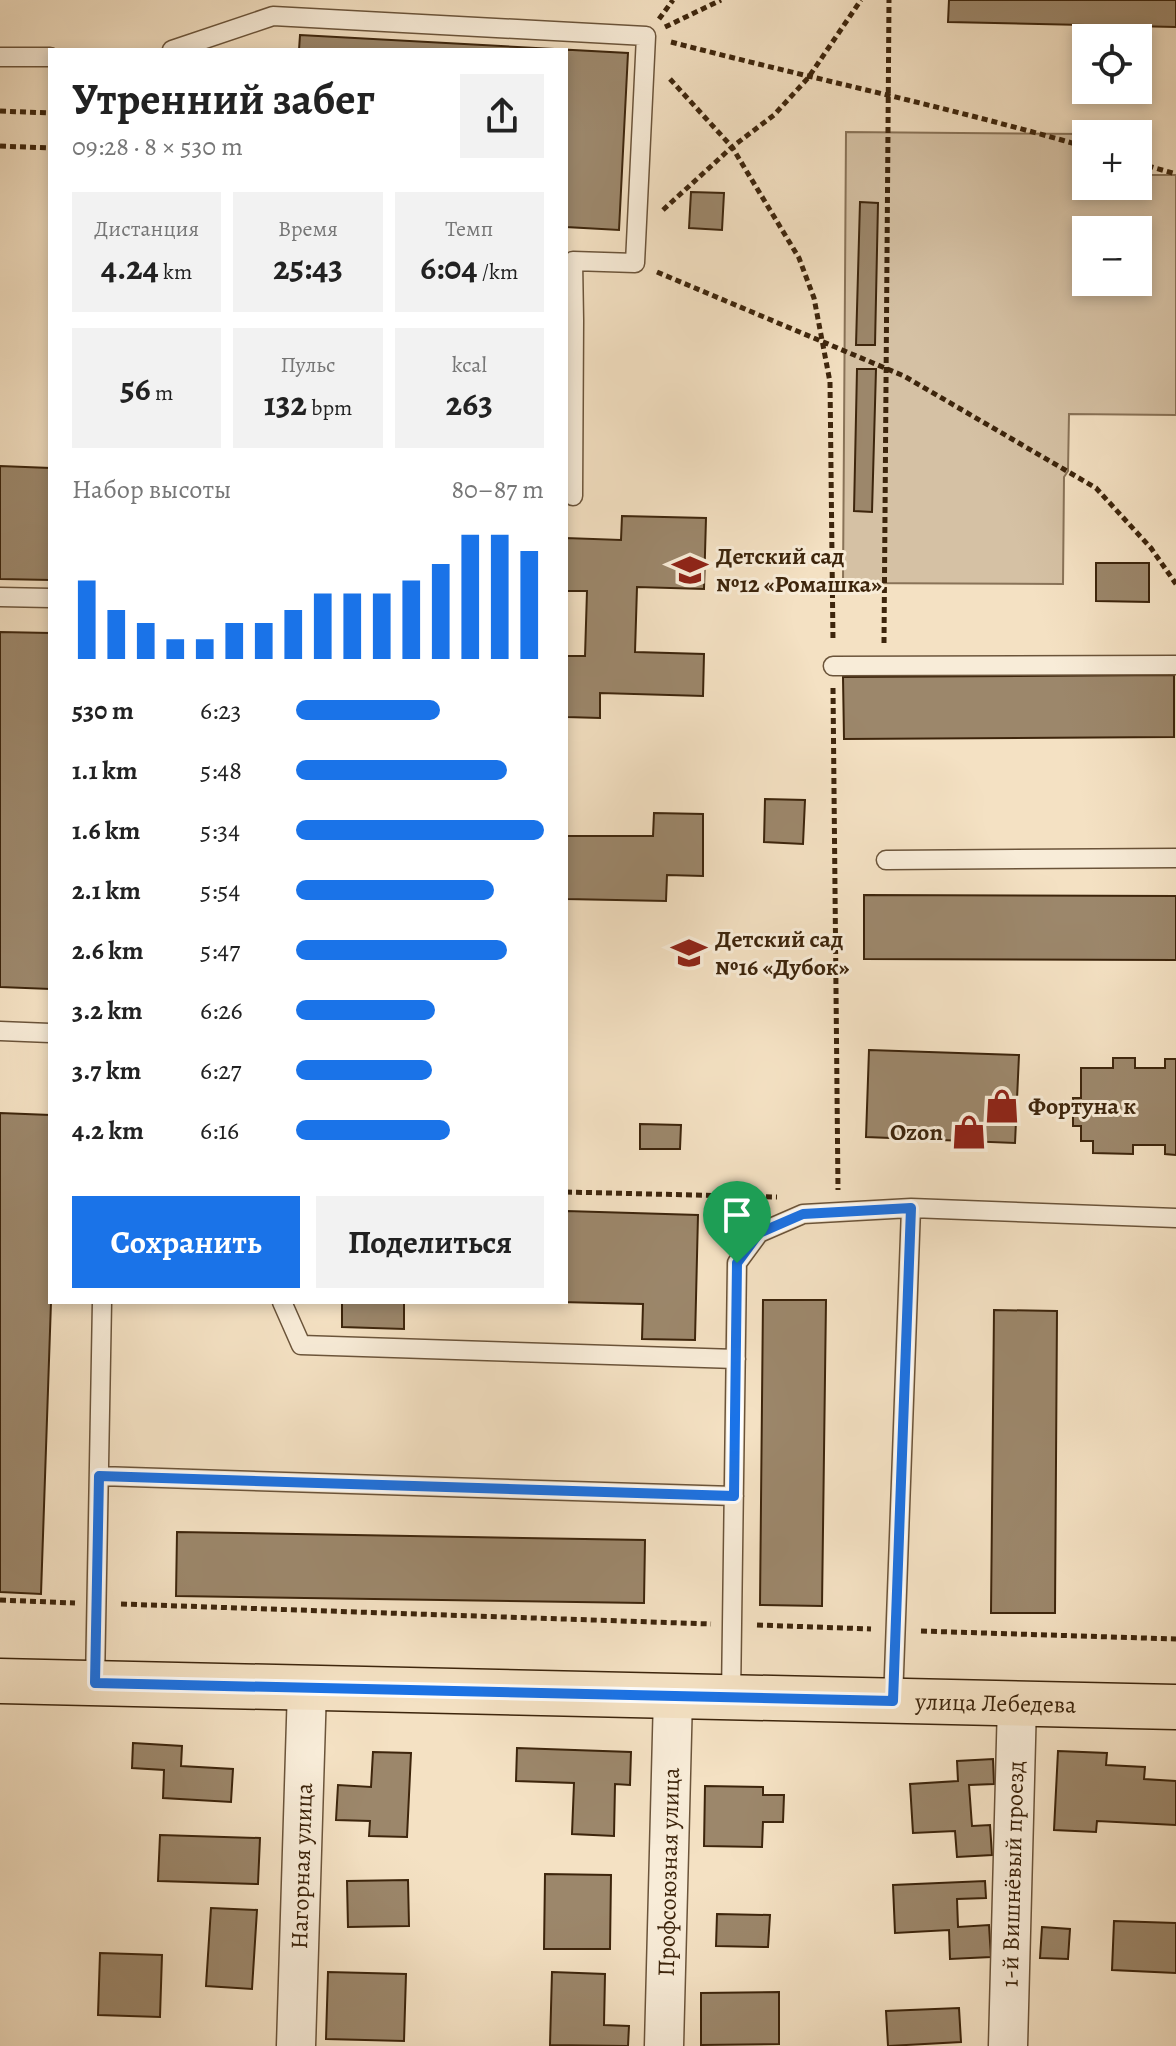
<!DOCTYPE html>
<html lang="ru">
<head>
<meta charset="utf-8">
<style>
	body { margin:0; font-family:Alegreya,serif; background:#f2f2f2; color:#222; height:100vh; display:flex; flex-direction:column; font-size:30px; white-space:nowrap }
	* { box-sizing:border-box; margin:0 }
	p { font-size:26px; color:#767676 }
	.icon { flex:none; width:44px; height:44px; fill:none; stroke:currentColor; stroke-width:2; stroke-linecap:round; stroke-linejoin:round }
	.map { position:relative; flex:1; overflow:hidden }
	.side { position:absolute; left:48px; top:48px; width:520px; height:1256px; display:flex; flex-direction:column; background:#fff; border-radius:0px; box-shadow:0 4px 12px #0003 }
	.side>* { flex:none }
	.tools { position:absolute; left:1072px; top:24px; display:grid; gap:16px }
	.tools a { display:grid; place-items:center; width:80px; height:80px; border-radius:0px; background:#fff; box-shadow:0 4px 12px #0003; font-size:40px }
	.pin { position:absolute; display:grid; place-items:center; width:68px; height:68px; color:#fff; margin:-82px -34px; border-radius:50% 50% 50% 0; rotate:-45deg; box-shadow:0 0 8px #0007 }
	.pin .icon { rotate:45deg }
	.round { display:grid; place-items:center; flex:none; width:84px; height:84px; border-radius:0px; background:#f2f2f2 }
	.head { display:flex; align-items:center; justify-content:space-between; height:136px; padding:0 24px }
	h1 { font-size:44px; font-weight:600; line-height:60px }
	.figures { display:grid; grid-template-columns:repeat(3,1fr); gap:12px; height:136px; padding:8px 24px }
	.figures div { display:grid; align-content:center; border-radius:0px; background:#f2f2f2; text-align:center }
	.figures b { font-size:34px; font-weight:600 }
	.figures small { font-size:22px; font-weight:400 }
	.figures p { font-size:22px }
	.chart { height:224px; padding:16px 24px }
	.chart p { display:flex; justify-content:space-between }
	.chart svg { width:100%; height:144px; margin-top:8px; stroke:#1a73e8; stroke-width:6 }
	.primary-button { display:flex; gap:16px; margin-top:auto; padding:16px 24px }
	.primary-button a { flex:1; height:92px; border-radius:0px; background:#1a73e8; color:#fff; font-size:32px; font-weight:600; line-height:92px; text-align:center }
	.primary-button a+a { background:#f2f2f2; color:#222 }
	ul { padding:0 24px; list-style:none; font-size:26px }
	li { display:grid; grid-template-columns:128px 96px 1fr; align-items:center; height:60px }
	li i { height:20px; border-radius:10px; background:#1a73e8 }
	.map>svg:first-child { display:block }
	.garden { fill:#d5c1a4; stroke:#897358; stroke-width:2; fill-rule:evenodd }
	.building { fill:#9c876b; stroke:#3d250c; stroke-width:2 }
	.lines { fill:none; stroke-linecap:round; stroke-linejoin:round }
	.lane-casing { stroke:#6b543a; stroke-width:21 }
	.street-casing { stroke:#6b543a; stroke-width:41 }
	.primary-casing { stroke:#3d250c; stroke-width:47 }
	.path { stroke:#3d250c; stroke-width:5; stroke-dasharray:6 4; stroke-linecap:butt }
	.lane { stroke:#f8ecd8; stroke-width:18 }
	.street { stroke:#f8ecd8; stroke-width:38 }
	.primary { stroke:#f4e1c3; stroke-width:44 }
	.route-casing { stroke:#fff; stroke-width:16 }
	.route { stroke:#1a73e8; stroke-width:10 }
	.labels { text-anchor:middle; stroke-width:6; stroke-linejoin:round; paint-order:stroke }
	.poi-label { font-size:24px; font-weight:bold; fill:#3d250c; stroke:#f8ecd8; text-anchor:start }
	.street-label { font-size:24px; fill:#3d250c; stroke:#f8ecd8 }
</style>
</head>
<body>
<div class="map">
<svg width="1176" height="2046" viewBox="0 0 1176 2046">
	<rect width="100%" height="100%" fill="#f4e1c3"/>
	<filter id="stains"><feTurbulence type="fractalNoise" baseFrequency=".0025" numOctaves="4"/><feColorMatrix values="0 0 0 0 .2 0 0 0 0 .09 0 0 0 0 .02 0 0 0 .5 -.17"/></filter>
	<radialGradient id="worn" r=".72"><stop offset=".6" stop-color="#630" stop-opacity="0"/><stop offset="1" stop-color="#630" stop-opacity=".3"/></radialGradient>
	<path class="garden" d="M846,132L1084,134L1086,186H1138V175H1176V415L1069,414L1068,471L1064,477L1063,584L843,583ZM1086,230H1138V282H1086Z"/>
	<path class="building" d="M949,0H1176V27L948,22Z
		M300,35L628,53L619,230L566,227V50H299Z
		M691,192L724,193L722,230L689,228Z
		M860,202L878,203L875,345H856Z
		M857,369H876L872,512L854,511Z
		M0,466L50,468V580L0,579Z
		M622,516L706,518L704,589L637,587L635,652L704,654L703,696L600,693V718L566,717V656H585L587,591H566V538L621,540Z
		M1096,563H1149V602L1096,601Z
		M0,632L50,633V989L0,987Z
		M1174,675V737L844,739L843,677Z
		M765,799L805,800L803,844L764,842Z
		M654,813L703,814V876L667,875L666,901L566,899V836H653Z
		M864,895L1176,896V960L864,959Z
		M869,1050L1019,1055L1015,1143L866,1137Z
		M1113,1058H1135V1068H1165V1059H1176V1155L1165,1154V1145H1133V1154L1093,1153V1141H1081V1126H1073V1098H1081V1068H1113Z
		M0,1113L50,1115L51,1302L41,1594L0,1592Z
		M640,1124L681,1125L680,1149H640Z
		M566,1211L698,1215L695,1340L642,1339L643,1304L560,1302H566Z
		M763,1300H826L822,1606L760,1605Z
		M342,1302H404V1329L342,1327Z
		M994,1310L1057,1311L1055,1613H991Z
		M177,1532L645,1540L644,1603L176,1596Z
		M133,1743L182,1746L181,1766L233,1769L231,1802L163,1798L164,1770L132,1768Z
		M517,1748L631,1752L630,1785L615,1784L614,1836L572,1834L574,1783L516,1781Z
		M1058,1751L1107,1753L1106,1765L1145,1767L1144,1779L1176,1781V1825L1097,1821L1096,1832L1054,1830Z
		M373,1752L411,1753L407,1837L369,1836L370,1821L336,1820L338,1785L371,1787Z
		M993,1759L994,1784L969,1785L972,1826L990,1825L992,1855L957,1857L955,1831L913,1833L910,1784L958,1781L957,1761Z
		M705,1786L763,1787V1795H784L783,1822H763L762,1847L704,1846Z
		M160,1835L260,1838L258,1884L158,1881Z
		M545,1874L611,1875L610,1949H544Z
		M408,1880L409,1926L348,1927L347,1881Z
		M985,1881L986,1898L957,1899L958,1927L989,1925L991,1957L950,1959L949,1930L895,1933L893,1885Z
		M211,1908L257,1910L252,1989L206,1986Z
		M717,1914L770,1915L768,1947L716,1946Z
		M1114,1921L1176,1923V1973L1112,1970Z
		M1042,1927L1070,1929L1068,1959L1040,1958Z
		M100,1953L162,1955L160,2017L98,2015Z
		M328,1972L406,1974L404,2041L326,2039Z
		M552,1972L605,1974L604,2025L629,2026L628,2046L550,2045Z
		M779,1992V2044L701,2045V1993Z
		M959,2008L961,2042L888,2046L886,2011Z"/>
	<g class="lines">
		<g class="lane-casing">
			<path id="lane" d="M172,50L273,16L646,36L635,263L573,261L574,321H566
				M0,57H50
				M573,496L574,321
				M0,597L50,598
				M833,666L1176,665
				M886,860L1176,858
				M0,1031L50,1033
				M911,1208L1176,1218
				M282,1302L301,1345L736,1359
				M99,1476L734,1496
				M95,1683L102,1302
				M731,1697L737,1263L759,1233L803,1214L911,1208L893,1701"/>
		</g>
		<g class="street-casing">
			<g id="street">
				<path id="s1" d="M296,2046L307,1688"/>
				<path id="s2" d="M664,2046L673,1696"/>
				<path id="s3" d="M1008,2046L1017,1703"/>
			</g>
		</g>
		<g class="primary-casing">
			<g id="primary">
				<path id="s4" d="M0,1681L1176,1707"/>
			</g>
		</g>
		<path class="path" d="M659,19L673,0
			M665,27L721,0
			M671,42C809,78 949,107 1086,147
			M670,79L732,147L799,258L814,298L830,382L833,642
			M0,111L50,113
			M0,146L50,148
			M1138,163L1176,174
			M663,210L732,147L774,115L808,78L861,0
			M657,272L904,376L1096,488L1151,548L1176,584
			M884,643L889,0
			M833,688L838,1190
			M566,1192L777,1197
			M0,1600L75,1603
			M121,1604L711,1624
			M757,1625L871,1629
			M921,1631L1176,1639"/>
		<use href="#lane" class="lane"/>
		<use href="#street" class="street"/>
		<use href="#primary" class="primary"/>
	</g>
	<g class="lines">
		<g class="route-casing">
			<path id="route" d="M911,1208L893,1701L95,1683L99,1476L734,1496L737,1263L759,1233L803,1214Z"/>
		</g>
		<use href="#route" class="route"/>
	</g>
	<defs>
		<g id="school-bare" transform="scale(2.76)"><path d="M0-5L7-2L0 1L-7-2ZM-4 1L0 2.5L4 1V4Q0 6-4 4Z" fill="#8f2418" stroke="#f8ecd8" stroke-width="2.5" paint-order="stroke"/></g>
		<g id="shop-bare" transform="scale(2.76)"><path d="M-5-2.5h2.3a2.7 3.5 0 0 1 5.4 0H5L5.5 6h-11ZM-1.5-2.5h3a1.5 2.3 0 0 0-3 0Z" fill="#8f2418" stroke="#f8ecd8" stroke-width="2.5" paint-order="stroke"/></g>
	</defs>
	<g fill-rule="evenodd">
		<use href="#school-bare" x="690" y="570"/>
		<use href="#school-bare" x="689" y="953"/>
		<use href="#shop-bare" x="1002" y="1106"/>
		<use href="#shop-bare" x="969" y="1132"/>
	</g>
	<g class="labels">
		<g class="poi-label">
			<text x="716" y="564">Детский сад<tspan x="716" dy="28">№12 «Ромашка»</tspan></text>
			<text x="715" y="947">Детский сад<tspan x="715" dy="28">№16 «Дубок»</tspan></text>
			<text x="1028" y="1114">Фортуна к</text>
			<text x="943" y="1140" text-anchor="end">Ozon</text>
		</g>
		<g class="street-label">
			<text dy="8" stroke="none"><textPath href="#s4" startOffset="996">улица Лебедева</textPath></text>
			<text dy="8" stroke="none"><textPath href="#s1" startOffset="180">Нагорная улица</textPath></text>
			<text dy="8" stroke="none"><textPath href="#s2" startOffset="174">Профсоюзная улица</textPath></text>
			<text dy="8" stroke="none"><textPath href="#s3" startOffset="172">1-й Вишнёвый проезд</textPath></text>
		</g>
	</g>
	<rect width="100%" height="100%" filter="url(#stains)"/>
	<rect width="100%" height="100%" fill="url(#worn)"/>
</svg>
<div class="tools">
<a><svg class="icon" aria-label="locate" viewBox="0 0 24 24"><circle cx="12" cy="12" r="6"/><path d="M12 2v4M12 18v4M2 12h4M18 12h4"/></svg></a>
<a>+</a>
<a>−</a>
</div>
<div class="pin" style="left:737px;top:1263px;background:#1e9e55"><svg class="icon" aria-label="arrive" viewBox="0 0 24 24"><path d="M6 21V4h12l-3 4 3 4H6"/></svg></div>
<section class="side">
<div class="head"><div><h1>Утренний забег</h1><p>09:28 · 8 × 530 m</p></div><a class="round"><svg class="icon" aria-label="share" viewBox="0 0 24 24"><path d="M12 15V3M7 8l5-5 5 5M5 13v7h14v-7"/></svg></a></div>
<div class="figures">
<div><p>Дистанция</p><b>4.24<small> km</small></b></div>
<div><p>Время</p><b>25:43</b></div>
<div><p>Темп</p><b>6:04<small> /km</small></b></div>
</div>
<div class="figures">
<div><b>56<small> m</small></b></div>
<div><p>Пульс</p><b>132<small> bpm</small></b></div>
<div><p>kcal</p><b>263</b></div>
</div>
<div class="chart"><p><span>Набор высоты</span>80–87 m</p>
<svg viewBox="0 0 160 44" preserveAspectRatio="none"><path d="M5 44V20M15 44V29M25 44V33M35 44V38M45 44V38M55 44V33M65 44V33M75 44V29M85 44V24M95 44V24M105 44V24M115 44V20M125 44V15M135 44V6M145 44V6M155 44V11"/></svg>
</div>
<ul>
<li><b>530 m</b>6:23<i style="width:58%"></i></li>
<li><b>1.1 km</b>5:48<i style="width:85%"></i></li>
<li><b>1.6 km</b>5:34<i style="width:100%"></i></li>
<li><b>2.1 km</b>5:54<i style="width:80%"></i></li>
<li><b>2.6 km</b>5:47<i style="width:85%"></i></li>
<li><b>3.2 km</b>6:26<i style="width:56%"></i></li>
<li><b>3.7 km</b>6:27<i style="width:55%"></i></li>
<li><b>4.2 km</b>6:16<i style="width:62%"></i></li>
</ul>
<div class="primary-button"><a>Сохранить</a><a>Поделиться</a></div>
</section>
</div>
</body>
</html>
